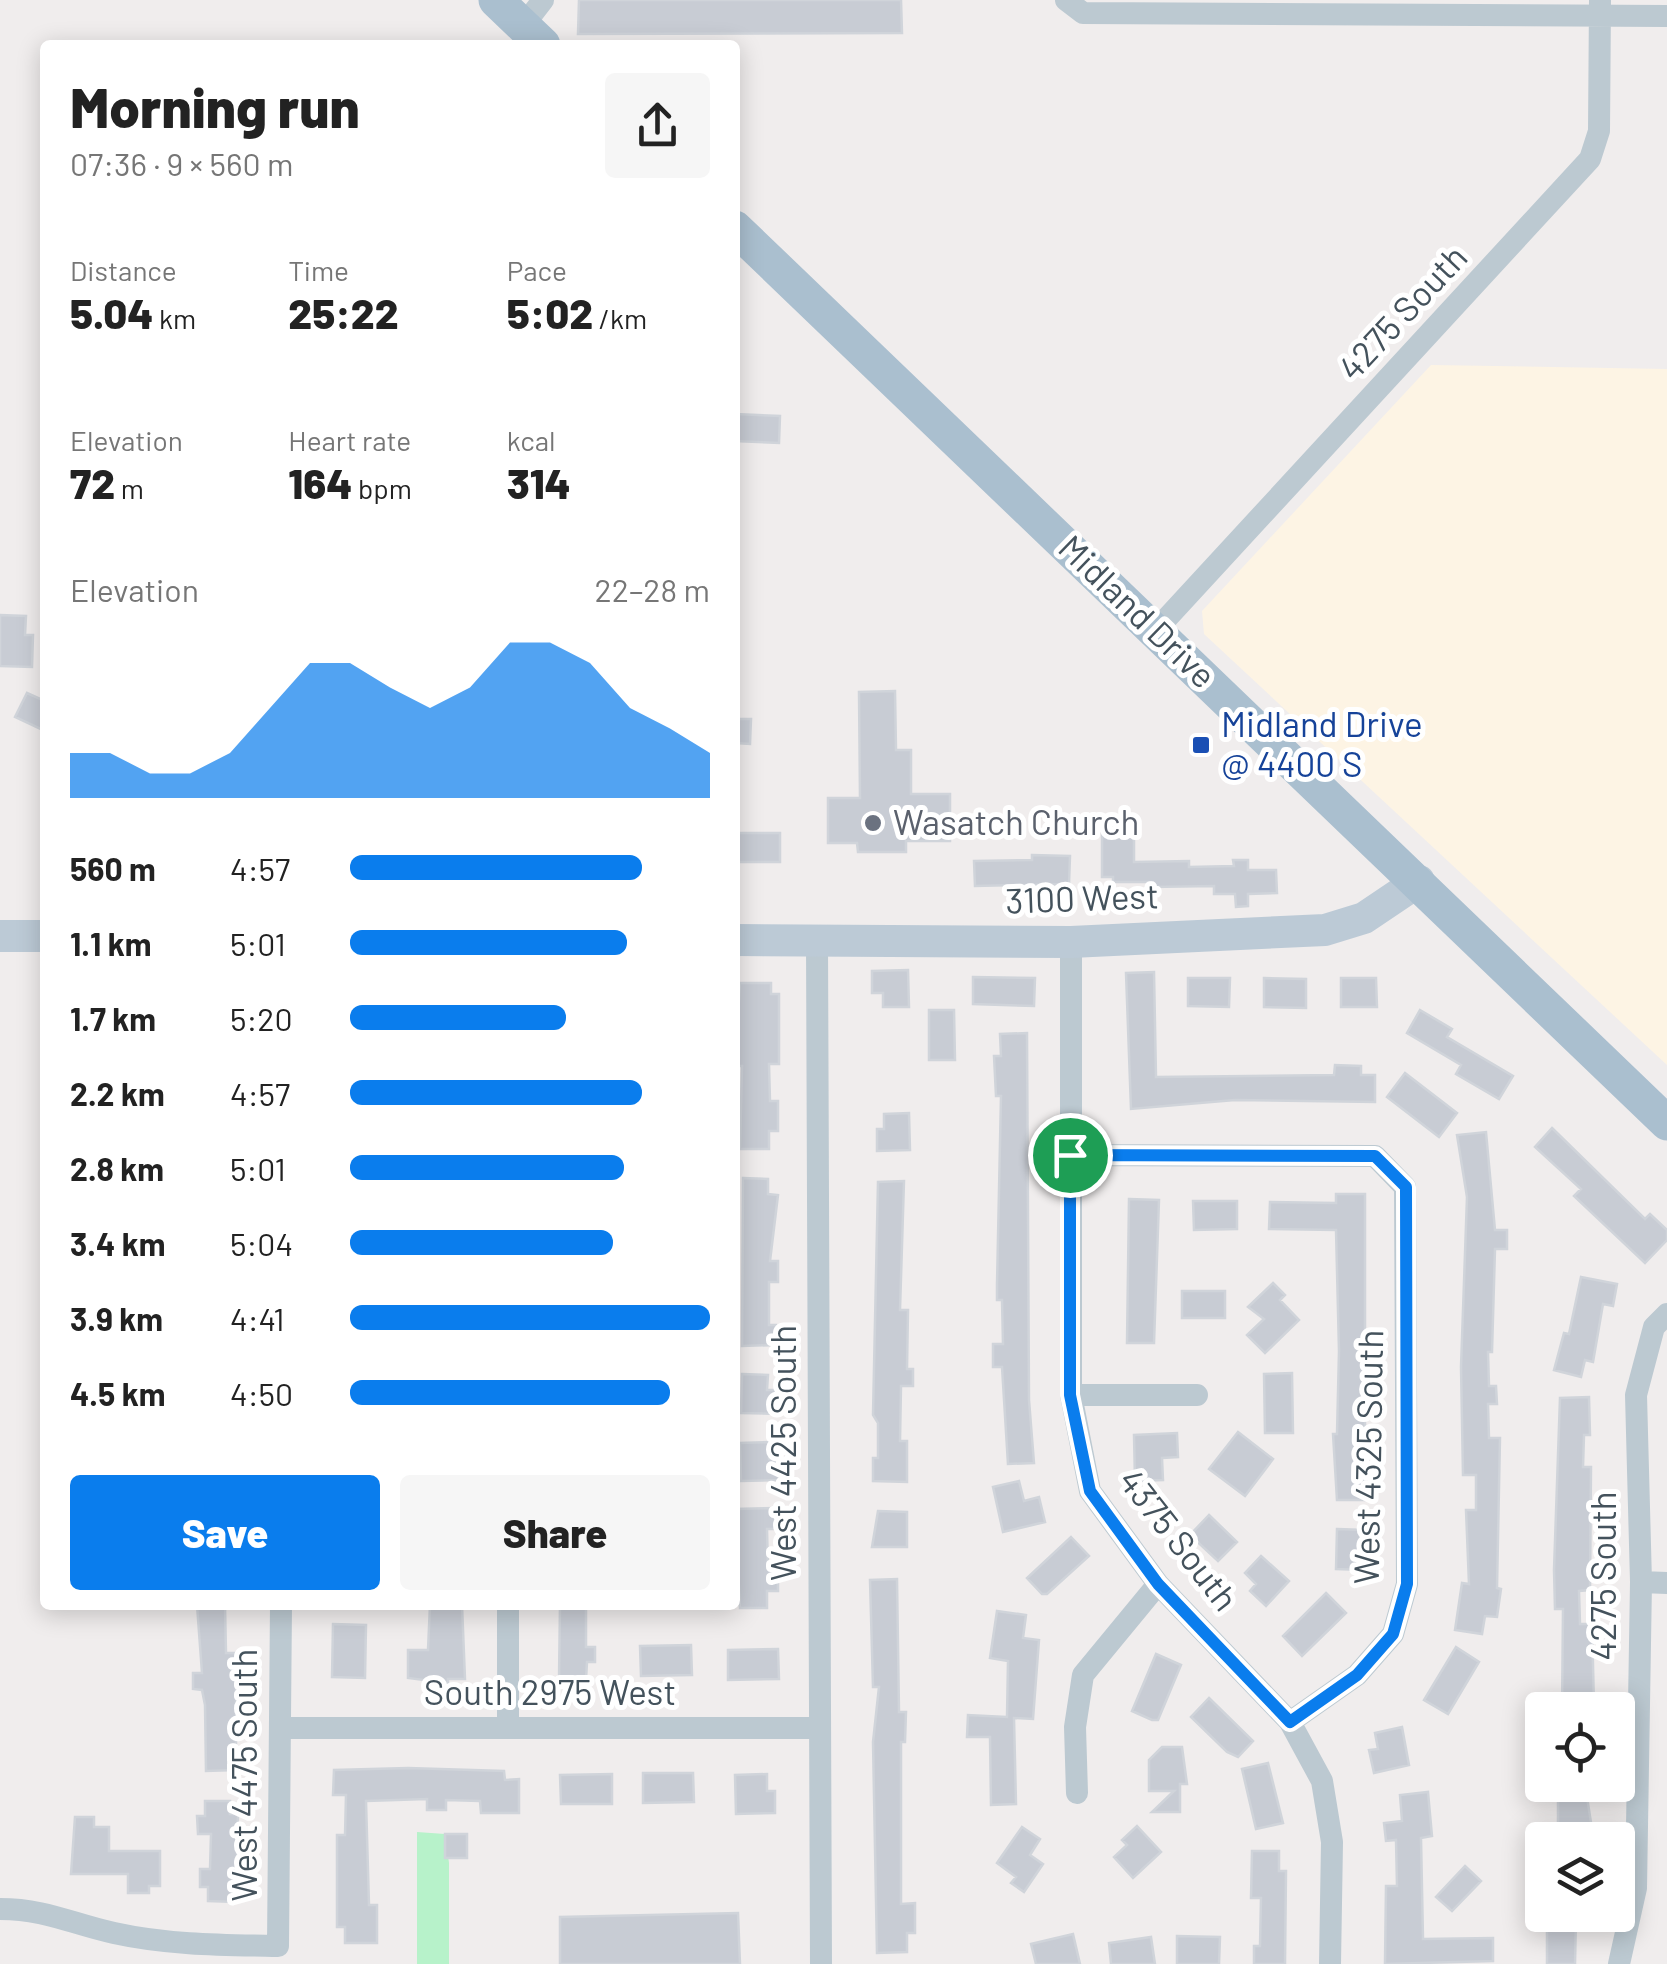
<!DOCTYPE html>
<html lang="en">
<head>
<meta charset="utf-8">
<style>
	body { margin:0; font-family:Barlow,sans-serif; background:#f6f6f6; color:#222; height:100vh; display:flex; flex-direction:column; font-size:38px; white-space:nowrap }
	* { box-sizing:border-box; margin:0 }
	p { font-size:32px; color:#767676 }
	.icon { flex:none; width:55px; height:55px; fill:none; stroke:currentColor; stroke-width:2; stroke-linecap:round; stroke-linejoin:round }
	.map { position:relative; flex:1; overflow:hidden }
	.side { position:absolute; left:40px; top:40px; width:700px; height:1570px; display:flex; flex-direction:column; background:#fff; border-radius:10px; box-shadow:0 5px 25px #0003 }
	.side>* { flex:none }
	.fabs { position:absolute; left:1525px; top:1692px; display:grid; gap:20px }
	.fabs a { display:grid; place-items:center; width:110px; height:110px; border-radius:10px; background:#fff; box-shadow:0 5px 25px #0003; font-size:50px }
	.pin { position:absolute; display:grid; place-items:center; width:85px; height:85px; color:#fff; margin:-42px; border:5px solid #fff; border-radius:50%; box-shadow:0 2px 10px #0007 }
	.round { display:grid; place-items:center; flex:none; width:105px; height:105px; border-radius:10px; background:#f6f6f6 }
	.headline { display:flex; align-items:center; justify-content:space-between; height:170px; padding:0 30px }
	h1 { font-size:55px; font-weight:800; line-height:75px }
	.metrics { display:grid; grid-template-columns:repeat(3,1fr); gap:15px; height:170px; padding:10px 30px }
	.metrics div { display:grid; align-content:center }
	.metrics b { font-size:42px; font-weight:800 }
	.metrics small { font-size:28px; font-weight:400 }
	.metrics p { font-size:28px }
	.chart { height:280px; padding:20px 30px }
	.chart p { display:flex; justify-content:space-between }
	.chart svg { width:100%; height:180px; margin-top:10px; fill:#0a7ded; opacity:.7 }
	.action { display:flex; gap:20px; margin-top:auto; padding:20px 30px }
	.action a { flex:1; height:115px; border-radius:10px; background:#0a7ded; color:#fff; font-size:40px; font-weight:800; line-height:115px; text-align:center }
	.action a+a { background:#f6f6f6; color:#222 }
	ul { padding:0 30px; list-style:none; font-size:32px }
	li { display:grid; grid-template-columns:160px 120px 1fr; align-items:center; height:75px }
	li i { height:25px; border-radius:12px; background:#0a7ded }
	.map>svg:first-child { display:block }
	.commercial { fill:#fdf4e4 }
	.green { fill:#b7f2ca }
	.building { fill:#c8ccd4; stroke:#d0d4da; stroke-width:2.5 }
	.lines { fill:none; stroke-linecap:round; stroke-linejoin:round }
	.street { stroke:#bcc9d1; stroke-width:22 }
	.secondary { stroke:#bccad6; stroke-width:32 }
	.primary { stroke:#aabfcf; stroke-width:35 }
	.route-casing { stroke:#fff; stroke-width:20 }
	.route { stroke:#0a7ded; stroke-width:12 }
	.transit-dot { fill:#1a4fb4; stroke:#fff; stroke-width:4 }
	.worship-dot { fill:#6b7280; stroke:#fff; stroke-width:4 }
	.labels { text-anchor:middle; stroke-width:10; stroke-linejoin:round; paint-order:stroke }
	.street-label { font-size:35px; fill:#44525c; stroke:#fff }
	.transit-label { font-size:35px; fill:#164399; stroke:#fff; text-anchor:start }
	.worship-label { font-size:35px; fill:#5b616d; stroke:#fff; text-anchor:start }
</style>
</head>
<body>
<div class="map">
<svg width="1667" height="1964" viewBox="0 0 1667 1964">
	<rect width="100%" height="100%" fill="#f0eded"/>
	<path class="commercial" d="M1431,365L1667,369V1065L1204,634L1202,611Z"/>
	<path class="green" d="M417,1832L445,1834L449,1863V1964H417Z"/>
	<path class="building" d="M579,0H901L902,33L578,34Z
		M735,414L780,416L779,443L735,441Z
		M0,615L26,616L25,635H33L32,667L0,666Z
		M895,691L896,750H911V794H950V841H906V852H858L857,843H828V798H860L859,692Z
		M27,693L45,701V731L15,717Z
		M735,719H751L750,744L735,743Z
		M735,833H780V862H735Z
		M1102,833L1134,834V862L1189,861V867L1234,866L1233,860H1248V870H1276L1277,893L1248,894V906L1236,907L1235,894H1214V886L1151,887V882H1113V877H1102Z
		M1032,855L1070,856L1069,884L975,886L974,861L1032,860Z
		M908,970L909,1007H883V993H872V971Z
		M1154,972L1156,1077L1334,1075L1335,1065L1361,1066V1075H1375V1102L1235,1100L1131,1109L1126,973Z
		M973,977L1035,978L1034,1006L973,1004Z
		M1188,978H1230L1229,1007L1188,1006Z
		M1264,978L1306,979V1008L1264,1007Z
		M1341,978H1376L1377,1007H1341Z
		M740,983H771V994H779V1064H769L770,1101H778V1131H769V1149H740L742,1066H735Z
		M929,1010H954L955,1060H929Z
		M1420,1010L1452,1029L1447,1037L1513,1076L1499,1099L1456,1074L1461,1065L1407,1033Z
		M1027,1033L1029,1400L1034,1463L1008,1464L1002,1367H993V1344H1003L1002,1300H997V1285L1001,1096H996L994,1056H1001L1000,1034Z
		M1405,1073L1457,1113L1439,1137L1387,1097Z
		M909,1113L910,1150L877,1151V1129H884V1114Z
		M1552,1128L1645,1219L1650,1214L1667,1230V1240L1645,1263L1574,1196L1581,1189L1535,1147Z
		M1486,1132L1495,1230H1507V1249H1495L1492,1352H1488L1489,1386H1496L1497,1404H1488L1489,1438H1500L1497,1588L1501,1589L1497,1617L1485,1616L1482,1634L1455,1630L1462,1583L1469,1584L1466,1510H1476V1475H1463L1461,1367L1467,1197L1457,1135Z
		M743,1178L768,1179V1194L778,1195L770,1261H778V1282H769V1325H776V1345L742,1346Z
		M904,1181L900,1310H908L907,1369H913V1386H901L900,1441H907V1482L873,1481V1458H878V1423L873,1415L878,1182Z
		M1336,1194H1365V1500H1337L1333,1434H1337L1339,1351L1336,1230L1269,1229L1270,1202L1336,1203Z
		M1129,1199L1159,1200L1154,1343H1127Z
		M1193,1201H1237V1229L1194,1230Z
		M1581,1277L1617,1284L1613,1306L1603,1304L1593,1362L1585,1360L1581,1377L1554,1370L1564,1333L1569,1334Z
		M1273,1283L1285,1295L1280,1300L1299,1320L1265,1353L1247,1335L1264,1319L1248,1307Z
		M1182,1291H1225V1318H1182Z
		M1292,1373L1293,1433H1265L1264,1374Z
		M742,1374L768,1375L767,1390H778V1414L741,1413Z
		M1589,1397L1590,1435H1584L1583,1467H1591L1590,1590L1579,1591L1580,1624H1592L1594,1706L1562,1710L1563,1609H1555L1554,1570L1560,1398Z
		M1238,1432L1273,1459L1245,1496L1209,1469Z
		M1177,1433L1178,1457L1162,1458L1163,1480L1135,1481L1134,1435Z
		M768,1442L769,1459H778L779,1480L741,1481L740,1443Z
		M1019,1481L1024,1501L1039,1497L1045,1522L1003,1532L993,1487Z
		M777,1508V1529H767L768,1569H778V1591H767V1608H740L735,1509Z
		M878,1511L907,1512V1547H872Z
		M1209,1515L1237,1542L1218,1561L1190,1535Z
		M1337,1529L1365,1530L1363,1570L1336,1569Z
		M1071,1537L1089,1556L1047,1594H1042L1027,1578Z
		M1261,1556L1289,1581L1266,1606L1250,1591L1256,1584L1245,1573Z
		M897,1579L899,1712H906L905,1742H901V1904L915,1903V1933H907V1952L877,1953L873,1742L879,1687H873L870,1580Z
		M1326,1593L1346,1613L1302,1656L1283,1636Z
		M197,1605H225L226,1653H236V1770L206,1771L205,1705L202,1690L193,1689V1673H202Z
		M430,1605H462L465,1679H448V1683L408,1678V1650H428Z
		M560,1605H586V1647H595V1662H587L586,1680H559Z
		M997,1611L1026,1615L1023,1638L1039,1640L1033,1719L1014,1718L1016,1804L991,1805L990,1737H967L968,1715L1007,1717L1008,1661L990,1658Z
		M333,1624L366,1625L365,1678L332,1677Z
		M691,1645L692,1675L641,1676L640,1646Z
		M1456,1647L1479,1662L1448,1714L1424,1700Z
		M778,1649L779,1679L728,1680V1650Z
		M1156,1654L1181,1665L1158,1720H1152L1132,1711Z
		M1209,1698L1253,1741L1238,1757L1227,1752L1191,1717Z
		M1402,1727L1409,1765L1374,1773L1369,1750L1378,1749L1375,1733Z
		M1162,1747H1182L1187,1784H1180V1812H1152L1174,1791H1149V1760Z
		M1268,1763L1283,1823L1256,1829L1242,1769Z
		M408,1768L504,1771L505,1780L519,1779V1813H481L480,1801L446,1800V1810H427V1799L366,1801L369,1905H377V1943H345V1927H337V1835H345L346,1795H333L334,1770Z
		M643,1773H693L694,1802L643,1803Z
		M612,1774V1804H561L560,1775Z
		M767,1774V1791H775V1813L736,1814L735,1775Z
		M1428,1792L1432,1836L1421,1838L1423,1939L1493,1938V1961L1385,1964L1386,1886H1397L1396,1840L1386,1841L1384,1823L1402,1821L1400,1795Z
		M1558,1797H1587L1593,1835L1558,1836Z
		M205,1801H230V1814H238L236,1902L208,1901V1887H200V1869H210L211,1834H198L197,1816H205Z
		M75,1817H94V1827H109V1851H160V1886H149V1893H128V1874H71Z
		M1137,1826L1161,1852L1133,1878L1114,1857L1127,1845L1122,1840Z
		M1022,1827L1040,1839L1030,1855L1043,1864L1024,1892L1011,1883L1016,1877L997,1863Z
		M445,1834H467V1858H445Z
		M1252,1851H1279V1871H1286L1285,1964H1254V1946H1260L1261,1898H1251Z
		M1465,1866L1481,1881L1452,1911L1436,1897Z
		M738,1913L740,1964H560V1917Z
		M1547,1918L1576,1919L1575,1964H1547Z
		M1073,1934L1080,1964H1036L1031,1944Z
		M1177,1936L1220,1937L1219,1964H1177Z
		M1151,1937L1155,1964H1111L1109,1943Z"/>
	<g class="lines">
		<path class="street" d="M1066,0L1083,13L1667,16
			M523,26L543,0
			M1156,630L1590,159L1599,131L1600,0
			M817,942L821,1964
			M1071,942V1395L1090,1491L1158,1584L1290,1722L1322,1781L1332,1842L1330,1964
			M1071,1155L1375,1156L1405,1187L1407,1584L1393,1634L1357,1675L1290,1722
			M1071,1395H1197
			M1641,1582L1667,1583
			M280,1728H819
			M508,1728V1605
			M1077,1793L1075,1727L1083,1675L1158,1584
			M0,1909C46,1909 72,1924 114,1933C168,1945 223,1945 278,1946L281,1605
			M1619,1964L1636,1888L1641,1582L1636,1395L1654,1327L1667,1314"/>
		<path class="secondary" d="M0,936H45
			M735,940L1071,942L1325,930L1364,918L1419,881"/>
		<path class="primary" d="M496,0L543,45
			M735,228L1667,1123"/>
	</g>
	<g class="lines">
		<g class="route-casing">
			<path id="route" d="M1070,1155L1375,1156L1406,1187L1407,1584L1393,1634L1357,1675L1290,1722L1158,1584L1090,1491L1070,1395Z"/>
		</g>
		<use href="#route" class="route"/>
	</g>
	<rect class="transit-dot" x="1191" y="735" width="20" height="20" rx="5"/>
	<circle class="worship-dot" cx="873" cy="823" r="10"/>
	<g class="labels">
		<g class="street-label">
			<text transform="translate(1403 313) rotate(-47)" y="12">4275 South</text>
			<text transform="translate(1137 612) rotate(44)" y="12">Midland Drive</text>
			<text transform="translate(1082 899) rotate(-2)" y="12">3100 West</text>
			<text transform="translate(784 1453) rotate(-90)" y="12">West 4425 South</text>
			<text transform="translate(1369 1457) rotate(-89)" y="12">West 4325 South</text>
			<text transform="translate(1178 1540) rotate(52)" y="12">4375 South</text>
			<text transform="translate(1604 1576) rotate(-90)" y="12">4275 South</text>
			<text x="550" y="1705">South 2975 West</text>
			<text transform="translate(245 1775) rotate(-90)" y="12">West 4475 South</text>
		</g>
		<g class="transit-label">
			<text x="1221" y="737">Midland Drive<tspan x="1221" dy="40">@ 4400 S</tspan></text>
		</g>
		<g class="worship-label">
			<text x="893" y="835">Wasatch Church</text>
		</g>
	</g>
</svg>
<div class="fabs">
<a><svg class="icon" aria-label="locate" viewBox="0 0 24 24"><circle cx="12" cy="12" r="6"/><path d="M12 2v4M12 18v4M2 12h4M18 12h4"/></svg></a>
<a><svg class="icon" aria-label="layers" viewBox="0 0 24 24"><path d="M12 4l9 5-9 5-9-5zM3 14l9 5 9-5"/></svg></a>
</div>
<div class="pin" style="left:1070px;top:1155px;background:#1e9e55"><svg class="icon" aria-label="arrive" viewBox="0 0 24 24"><path d="M6 21V4h12l-3 4 3 4H6"/></svg></div>
<section class="side">
<div class="headline"><div><h1>Morning run</h1><p>07:36 · 9 × 560 m</p></div><a class="round"><svg class="icon" aria-label="share" viewBox="0 0 24 24"><path d="M12 15V3M7 8l5-5 5 5M5 13v7h14v-7"/></svg></a></div>
<div class="metrics">
<div><p>Distance</p><b>5.04<small> km</small></b></div>
<div><p>Time</p><b>25:22</b></div>
<div><p>Pace</p><b>5:02<small> /km</small></b></div>
</div>
<div class="metrics">
<div><p>Elevation</p><b>72<small> m</small></b></div>
<div><p>Heart rate</p><b>164<small> bpm</small></b></div>
<div><p>kcal</p><b>314</b></div>
</div>
<div class="chart"><p><span>Elevation</span>22–28 m</p>
<svg viewBox="0 0 160 44" preserveAspectRatio="none"><path d="M0 44V33L10 33L20 38L30 38L40 33L50 22L60 11L70 11L80 17L90 22L100 17L110 6L120 6L130 11L140 22L150 27L160 33V44z"/></svg>
</div>
<ul>
<li><b>560 m</b>4:57<i style="width:81%"></i></li>
<li><b>1.1 km</b>5:01<i style="width:77%"></i></li>
<li><b>1.7 km</b>5:20<i style="width:60%"></i></li>
<li><b>2.2 km</b>4:57<i style="width:81%"></i></li>
<li><b>2.8 km</b>5:01<i style="width:76%"></i></li>
<li><b>3.4 km</b>5:04<i style="width:73%"></i></li>
<li><b>3.9 km</b>4:41<i style="width:100%"></i></li>
<li><b>4.5 km</b>4:50<i style="width:89%"></i></li>
</ul>
<div class="action"><a>Save</a><a>Share</a></div>
</section>
</div>
</body>
</html>
